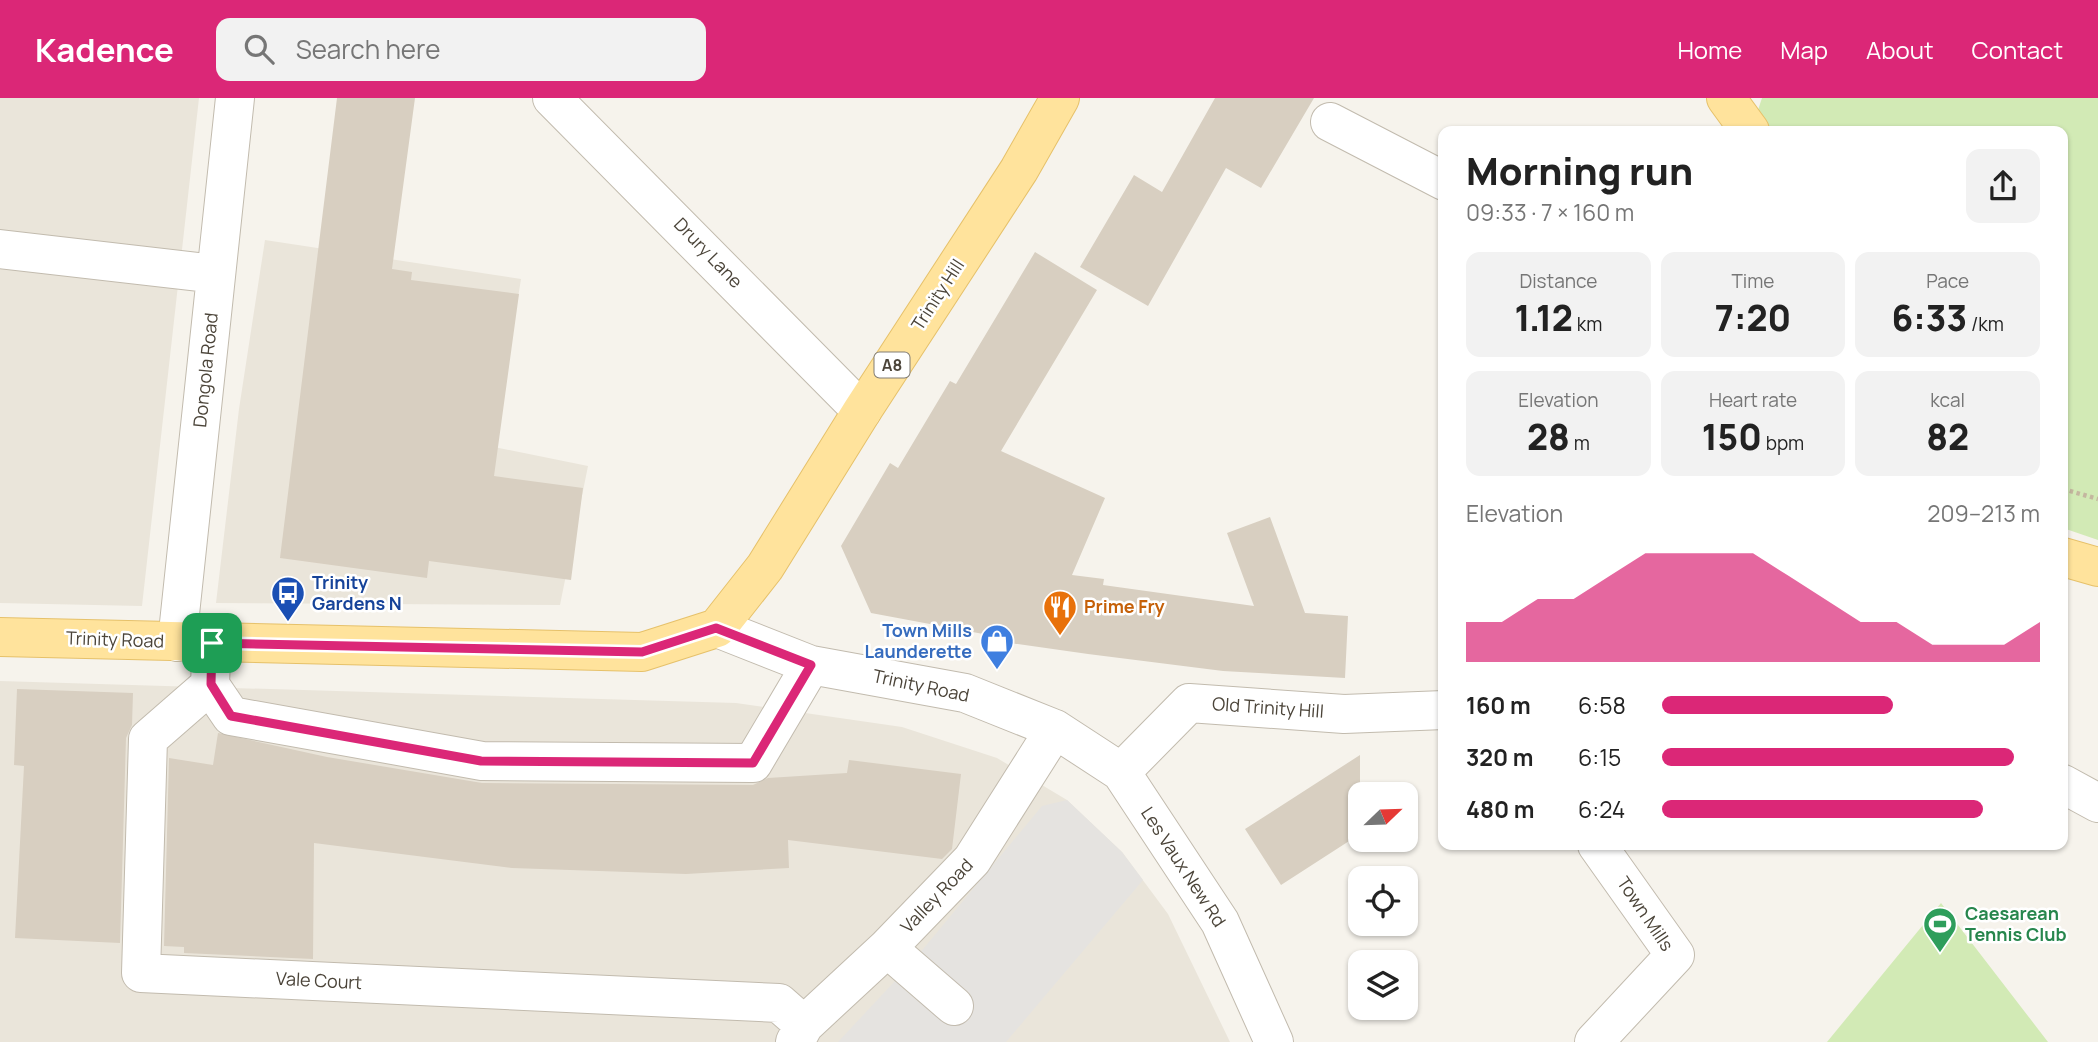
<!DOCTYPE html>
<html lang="en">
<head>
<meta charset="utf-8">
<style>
	body { margin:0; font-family:Manrope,sans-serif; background:#f2f2f2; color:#222; height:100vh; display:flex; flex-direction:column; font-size:26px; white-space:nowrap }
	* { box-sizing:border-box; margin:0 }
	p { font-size:23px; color:#767676 }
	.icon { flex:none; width:38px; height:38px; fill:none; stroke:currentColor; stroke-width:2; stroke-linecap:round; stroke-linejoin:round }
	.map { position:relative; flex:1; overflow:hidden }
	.side { position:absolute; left:1438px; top:28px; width:630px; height:724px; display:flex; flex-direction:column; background:#fff; border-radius:14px; box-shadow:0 2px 5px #0004 }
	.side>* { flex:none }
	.needle { width:46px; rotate:67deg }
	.controls { position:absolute; left:1348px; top:684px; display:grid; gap:14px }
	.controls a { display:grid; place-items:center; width:70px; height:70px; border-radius:14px; background:#fff; box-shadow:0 2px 5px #0004; font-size:35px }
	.pin { position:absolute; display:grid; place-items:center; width:60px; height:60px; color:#fff; margin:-30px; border-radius:14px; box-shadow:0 4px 10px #0006 }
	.round { display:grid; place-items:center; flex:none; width:74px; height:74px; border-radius:14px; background:#f2f2f2 }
	.head { display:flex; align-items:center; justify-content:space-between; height:119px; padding:0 28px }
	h1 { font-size:38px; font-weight:800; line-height:52px }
	.stats { display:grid; grid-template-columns:repeat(3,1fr); gap:10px; height:119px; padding:7px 28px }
	.stats div { display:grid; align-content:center; border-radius:14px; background:#f2f2f2; text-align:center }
	.stats b { font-size:35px; font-weight:800 }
	.stats small { font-size:19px; font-weight:400 }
	.stats p { font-size:19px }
	.chart { height:196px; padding:14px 28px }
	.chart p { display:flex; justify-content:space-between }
	.chart svg { width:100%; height:126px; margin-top:7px; fill:#db2777; opacity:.7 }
	ul { padding:0 28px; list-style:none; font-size:23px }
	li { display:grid; grid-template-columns:112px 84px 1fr; align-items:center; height:52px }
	li i { height:18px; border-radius:9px; background:#db2777 }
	header { display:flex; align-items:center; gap:42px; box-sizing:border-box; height:98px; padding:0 35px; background:#db2777; color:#fff }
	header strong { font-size:33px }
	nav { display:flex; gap:38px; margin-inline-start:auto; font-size:24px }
	.search { width:490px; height:63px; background:#f2f2f2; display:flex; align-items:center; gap:18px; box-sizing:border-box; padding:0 24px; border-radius:14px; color:#767676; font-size:26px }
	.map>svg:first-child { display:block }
	.residential { fill:#eae5da }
	.green { fill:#d2eab5 }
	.parking { fill:#e5e3e0 }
	.building { fill:#d8cfc1 }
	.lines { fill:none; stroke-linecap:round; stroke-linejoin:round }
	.minor-casing { stroke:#c2bbae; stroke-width:40 }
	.major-casing { stroke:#e6c16a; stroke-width:40 }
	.path { stroke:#c4b79f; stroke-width:4.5; stroke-dasharray:3.5 3.5; stroke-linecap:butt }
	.minor { stroke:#fff; stroke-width:38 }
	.major { stroke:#ffe39c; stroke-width:38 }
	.route-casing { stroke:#fff; stroke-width:14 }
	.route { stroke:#db2777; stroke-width:9 }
	.labels { text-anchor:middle; stroke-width:5; stroke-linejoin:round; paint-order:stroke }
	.shield { fill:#fff; stroke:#817c74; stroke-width:2 }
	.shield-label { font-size:16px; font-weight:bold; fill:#4b4439 }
	.street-label { font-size:18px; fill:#4b4439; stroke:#fff }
	.transit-label { font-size:18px; font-weight:bold; fill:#164399; stroke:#fff; text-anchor:start }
	.food-label { font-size:18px; font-weight:bold; fill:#c56008; stroke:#fff; text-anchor:start }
	.shop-label { font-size:18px; font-weight:bold; fill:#366cbe; stroke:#fff; text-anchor:end }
	.leisure-label { font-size:18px; font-weight:bold; fill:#27864d; stroke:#fff; text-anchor:start }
</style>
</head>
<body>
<header>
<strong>Kadence</strong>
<div class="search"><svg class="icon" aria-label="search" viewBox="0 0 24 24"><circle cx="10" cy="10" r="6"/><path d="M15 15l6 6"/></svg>Search here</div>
<nav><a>Home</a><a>Map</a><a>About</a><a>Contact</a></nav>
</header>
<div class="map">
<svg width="2098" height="944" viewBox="0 0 2098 944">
	<rect width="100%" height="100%" fill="#f6f3ec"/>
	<path class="residential" d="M0,0H199L142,508L0,505Z
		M265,142L521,181L494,349L588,368L560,507L216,505L239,311Z
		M0,583L736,605L902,629L997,660L1067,702L1122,754L1168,816L1230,944H0Z"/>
	<path class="green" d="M1762,0H2098V442L2063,430V33H1767L1758,12Z
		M1941,805L2048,944H1827Z"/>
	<path class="parking" d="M1067,702L1122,754L1143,782L1006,944H838L909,868L1042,708Z"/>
	<path class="building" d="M337,0H415L392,171L412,174L411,182L519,196L494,378L583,390L571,482L429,463L427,480L280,460Z
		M1215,0H1314L1261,90L1226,70L1148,208L1080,169L1134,77L1162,94Z
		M1035,154L1097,192L1001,353L1105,400L1072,477L1104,481L1103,487L1254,508L1227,435L1270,419L1305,515L1348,518L1345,580L1223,573L1088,556L1010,545V541L871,515L841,448L890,365L898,370L950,283L956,286Z
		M17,591L133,595L132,627L126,640L120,845L15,840L24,668L14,667Z
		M218,635L327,659L482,685L753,687L768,680L847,675L849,662L961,676L952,751L942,761L788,742L789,770L686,776L512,770L314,745L313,861L184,855V849L164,848L169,660L213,667Z
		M1360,657V736L1281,787L1245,731Z"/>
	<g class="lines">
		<g class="minor-casing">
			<path id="minor" d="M552,0L862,313
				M1330,24L1444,83
				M0,151L216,176
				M717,530L811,567L965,595L1055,631L1121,674L1220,824L1274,944
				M177,544L235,0
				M211,561L210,587L231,618L482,663L753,665L811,567
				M210,587L148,641L141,875L779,905L804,927
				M1121,674L1189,605L1344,616L1444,612
				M2063,686L2098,705
				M887,850L954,908
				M795,944L804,927L887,850L972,762L1055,631
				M1594,944L1675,857L1597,747"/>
		</g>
		<g class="major-casing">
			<path id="major" d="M1726,0L1750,33
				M2063,459L2098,469
				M0,539L642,554L717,530L765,469L862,313L1019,72L1060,0"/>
		</g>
		<path class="path" d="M2063,391L2098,401"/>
		<use href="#minor" class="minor"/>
		<use href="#major" class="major"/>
	</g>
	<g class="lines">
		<g class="route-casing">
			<path id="route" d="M716,530L811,567L753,665L481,663L231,618L211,586L212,545L642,554Z"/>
		</g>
		<use href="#route" class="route"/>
	</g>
	<defs>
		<g id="bus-pin" transform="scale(1.75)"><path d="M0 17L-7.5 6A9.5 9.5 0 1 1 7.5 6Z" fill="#1a4fb4" stroke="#fff"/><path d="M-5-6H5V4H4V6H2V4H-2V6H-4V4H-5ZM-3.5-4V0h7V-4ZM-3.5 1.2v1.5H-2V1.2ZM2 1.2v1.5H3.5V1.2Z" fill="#fff"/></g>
		<g id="restaurant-pin" transform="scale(1.75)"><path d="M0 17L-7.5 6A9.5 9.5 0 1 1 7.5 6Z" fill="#e8710a" stroke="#fff"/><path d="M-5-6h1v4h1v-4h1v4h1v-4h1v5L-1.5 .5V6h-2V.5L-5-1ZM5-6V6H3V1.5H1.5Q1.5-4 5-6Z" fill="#fff"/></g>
		<g id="shop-pin" transform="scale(1.75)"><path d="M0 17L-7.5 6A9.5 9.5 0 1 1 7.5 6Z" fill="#3f7fe0" stroke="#fff"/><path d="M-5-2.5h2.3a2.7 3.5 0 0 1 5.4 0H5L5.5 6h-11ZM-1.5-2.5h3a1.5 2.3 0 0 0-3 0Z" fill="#fff"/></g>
		<g id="stadium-pin" transform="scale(1.75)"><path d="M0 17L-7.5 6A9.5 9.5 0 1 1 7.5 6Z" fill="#2e9e5b" stroke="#fff"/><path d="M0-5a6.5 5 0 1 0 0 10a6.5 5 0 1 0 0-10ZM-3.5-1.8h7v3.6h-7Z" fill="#fff"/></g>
	</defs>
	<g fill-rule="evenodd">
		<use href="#bus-pin" x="288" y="495"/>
		<use href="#restaurant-pin" x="1060" y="509"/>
		<use href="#shop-pin" x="997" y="543"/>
		<use href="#stadium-pin" x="1940" y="826"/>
	</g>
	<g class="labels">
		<rect class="shield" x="874.5" y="254.5" width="35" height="25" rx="5"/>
		<g class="shield-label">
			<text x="892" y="273">A8</text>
		</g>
		<g class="street-label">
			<text transform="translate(708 155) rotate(46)" y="6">Drury Lane</text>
			<text transform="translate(938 197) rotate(-57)" y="6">Trinity Hill</text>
			<text transform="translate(206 272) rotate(-84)" y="6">Dongola Road</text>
			<text transform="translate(115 542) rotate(2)" y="6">Trinity Road</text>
			<text transform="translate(921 588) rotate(12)" y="6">Trinity Road</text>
			<text transform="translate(1268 610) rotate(4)" y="6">Old Trinity Hill</text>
			<text transform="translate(1183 769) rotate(57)" y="6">Les Vaux New Rd</text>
			<text transform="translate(937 798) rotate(-46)" y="6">Valley Road</text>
			<text transform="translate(1645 816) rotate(56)" y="6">Town Mills</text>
			<text transform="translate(319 883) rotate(3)" y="6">Vale Court</text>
		</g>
		<g class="transit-label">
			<text x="312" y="491">Trinity<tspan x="312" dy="21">Gardens N</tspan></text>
		</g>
		<g class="food-label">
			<text x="1084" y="515">Prime Fry</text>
		</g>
		<g class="shop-label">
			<text x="972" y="539">Town Mills<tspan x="972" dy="21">Launderette</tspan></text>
		</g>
		<g class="leisure-label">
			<text x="1965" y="822">Caesarean<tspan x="1965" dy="21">Tennis Club</tspan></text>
		</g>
	</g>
</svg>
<div class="controls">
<a><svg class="needle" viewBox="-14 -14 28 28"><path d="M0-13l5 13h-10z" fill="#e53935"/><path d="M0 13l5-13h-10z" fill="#767676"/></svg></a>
<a><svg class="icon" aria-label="locate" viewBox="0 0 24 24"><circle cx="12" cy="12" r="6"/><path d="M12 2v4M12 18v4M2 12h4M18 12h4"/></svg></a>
<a><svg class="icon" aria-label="layers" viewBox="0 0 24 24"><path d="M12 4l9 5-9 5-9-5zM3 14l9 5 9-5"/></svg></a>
</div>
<div class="pin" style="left:212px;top:545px;background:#1e9e55"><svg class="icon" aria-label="arrive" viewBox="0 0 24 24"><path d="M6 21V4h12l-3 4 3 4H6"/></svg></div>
<section class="side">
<div class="head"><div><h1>Morning run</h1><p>09:33 · 7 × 160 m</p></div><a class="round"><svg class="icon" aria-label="share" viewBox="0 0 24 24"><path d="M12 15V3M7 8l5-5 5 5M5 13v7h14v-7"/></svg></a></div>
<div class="stats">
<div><p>Distance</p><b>1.12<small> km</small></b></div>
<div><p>Time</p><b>7:20</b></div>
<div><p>Pace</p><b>6:33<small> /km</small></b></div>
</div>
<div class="stats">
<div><p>Elevation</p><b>28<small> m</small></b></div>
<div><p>Heart rate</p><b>150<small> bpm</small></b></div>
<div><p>kcal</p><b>82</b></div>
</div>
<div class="chart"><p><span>Elevation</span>209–213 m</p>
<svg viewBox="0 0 160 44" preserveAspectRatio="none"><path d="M0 44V30L10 30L20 22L30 22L40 14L50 6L60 6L70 6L80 6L90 14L100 22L110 30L120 30L130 38L140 38L150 38L160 30V44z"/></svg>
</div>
<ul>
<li><b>160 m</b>6:58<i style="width:61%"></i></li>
<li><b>320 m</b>6:15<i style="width:93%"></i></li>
<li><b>480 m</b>6:24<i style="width:85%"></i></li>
</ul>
</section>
</div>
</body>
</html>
